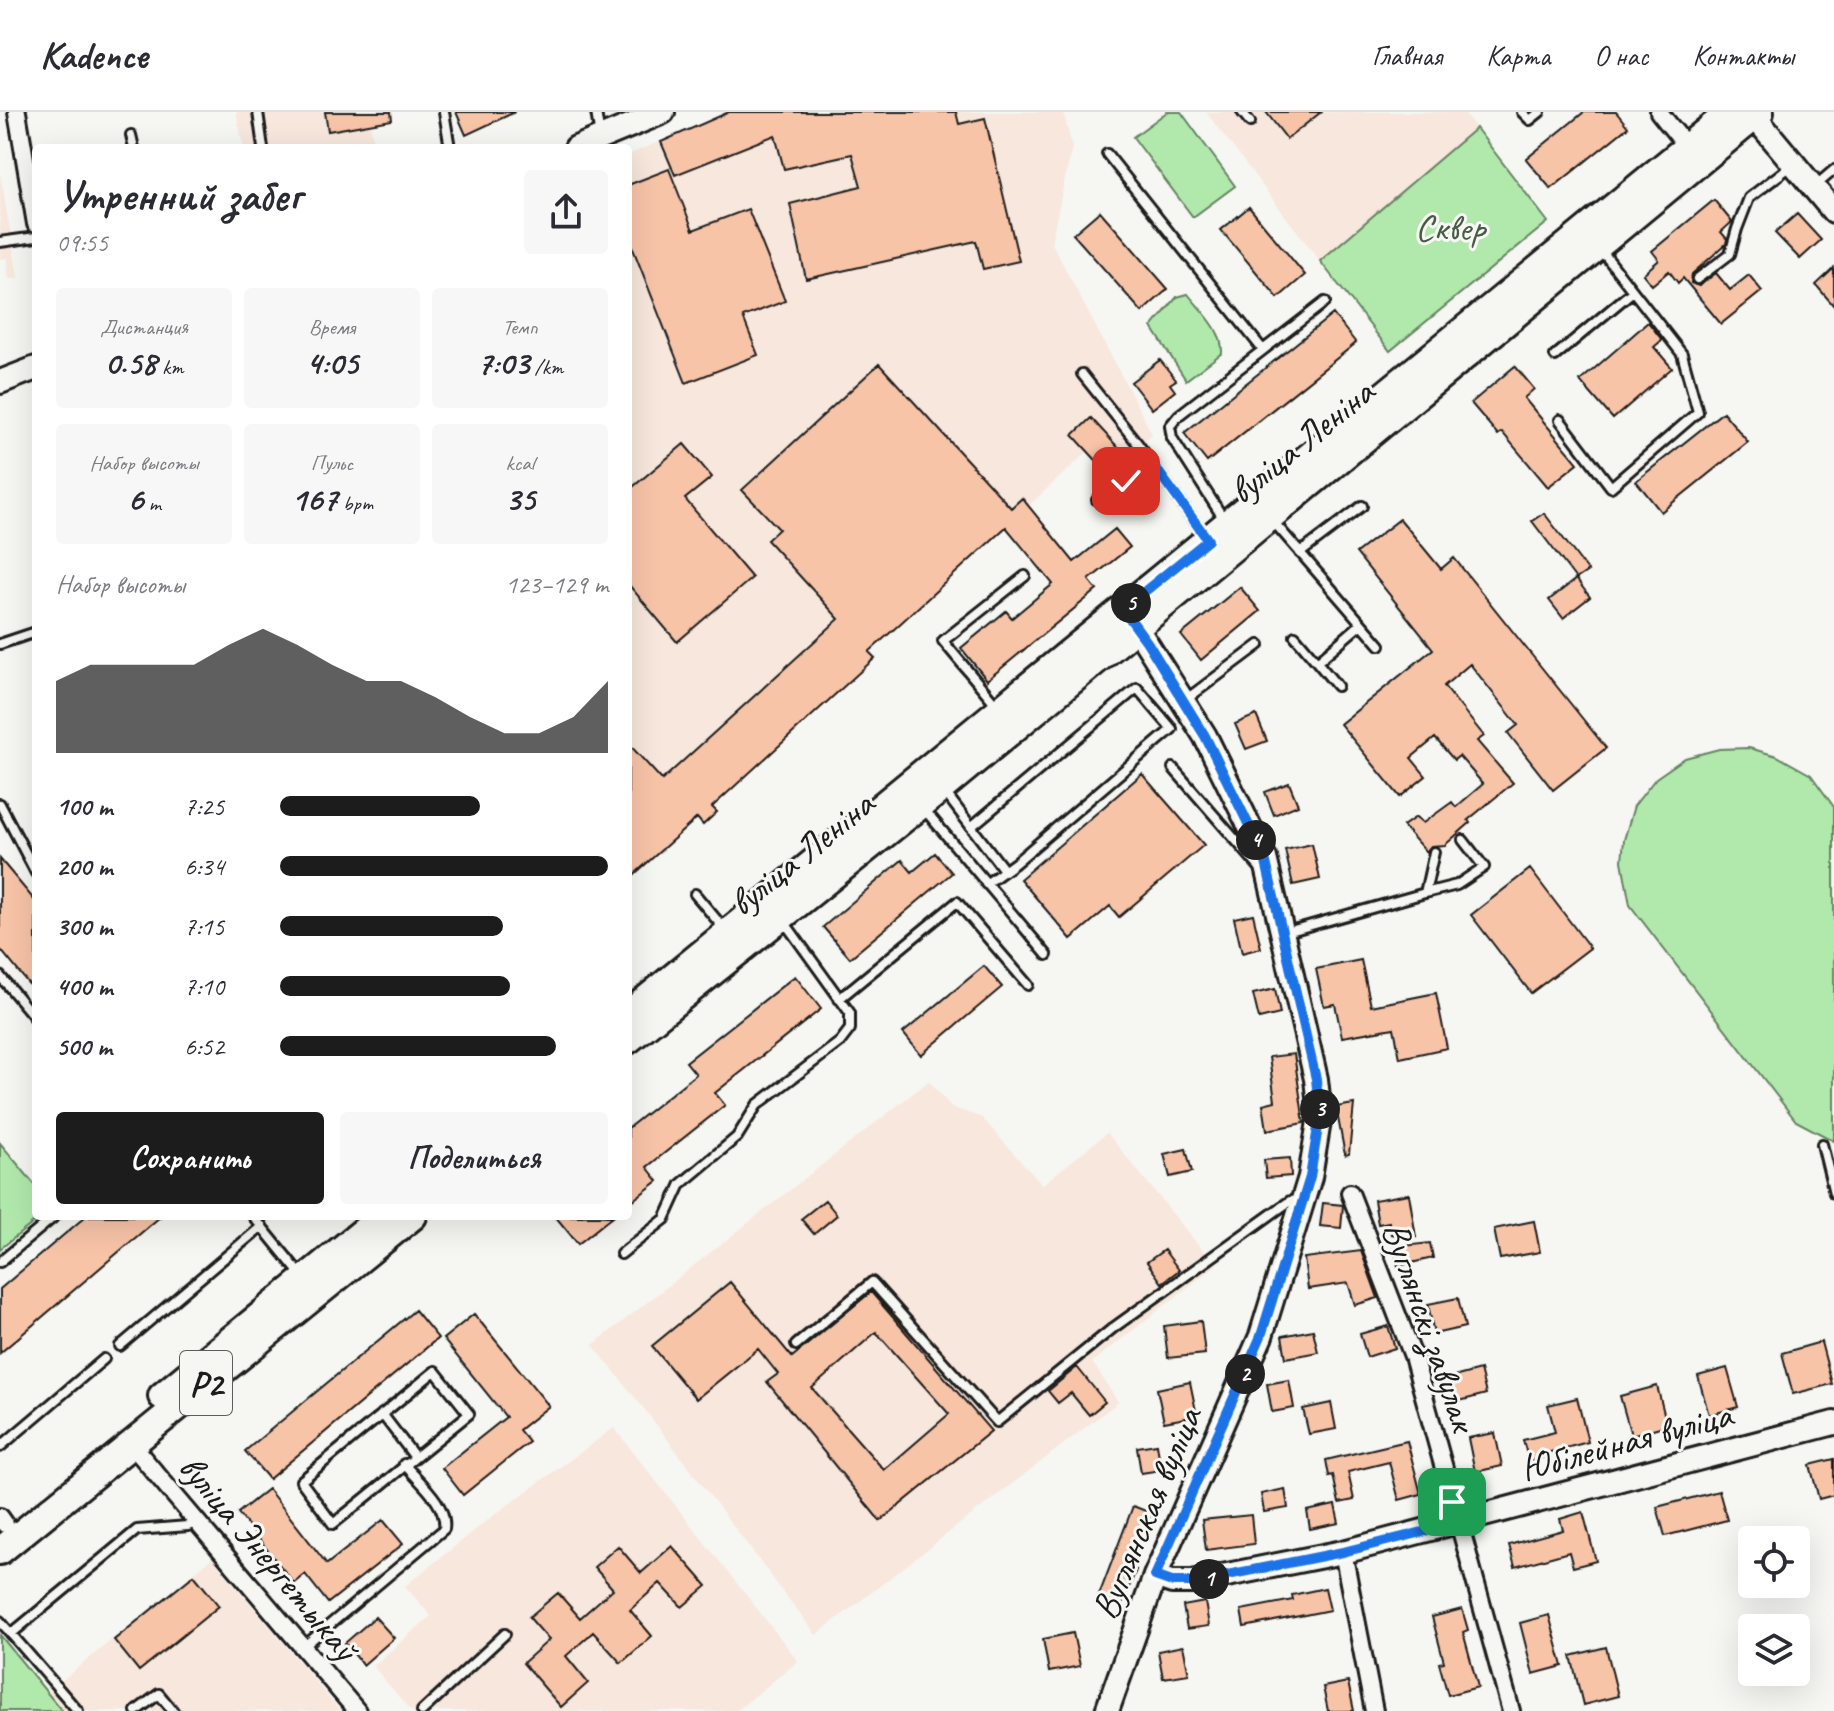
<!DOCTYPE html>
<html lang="ru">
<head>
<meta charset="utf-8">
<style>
	body { margin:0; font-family:Caveat,sans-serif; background:#f7f7f7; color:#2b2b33; height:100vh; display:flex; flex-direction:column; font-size:30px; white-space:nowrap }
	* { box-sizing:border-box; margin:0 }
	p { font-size:26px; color:#7c7c81 }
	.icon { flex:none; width:44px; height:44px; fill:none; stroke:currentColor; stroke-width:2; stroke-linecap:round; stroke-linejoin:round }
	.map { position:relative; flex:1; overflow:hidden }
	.sheet { position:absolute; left:32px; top:32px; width:600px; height:1076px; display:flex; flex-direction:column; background:#fff; border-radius:8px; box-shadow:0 8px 32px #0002 }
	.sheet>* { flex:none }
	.buttons { position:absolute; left:1738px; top:1414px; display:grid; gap:16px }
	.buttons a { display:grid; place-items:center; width:72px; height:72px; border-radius:8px; background:#fff; box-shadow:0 8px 32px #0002; font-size:40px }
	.pin { position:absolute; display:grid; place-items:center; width:68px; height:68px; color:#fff; margin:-34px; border-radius:16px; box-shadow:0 4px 12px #0006 }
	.km { position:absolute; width:40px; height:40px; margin:-20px; border-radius:50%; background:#222; color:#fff; font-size:22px; line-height:40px; text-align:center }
	.round { display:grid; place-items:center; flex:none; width:84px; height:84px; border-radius:8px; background:#f7f7f7 }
	.headline { display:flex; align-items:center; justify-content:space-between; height:136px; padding:0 24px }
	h1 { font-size:44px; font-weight:800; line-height:60px }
	.figures { display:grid; grid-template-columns:repeat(3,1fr); gap:12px; height:136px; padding:8px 24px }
	.figures div { display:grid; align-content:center; border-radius:8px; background:#f7f7f7; text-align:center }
	.figures b { font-size:34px; font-weight:800 }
	.figures small { font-size:22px; font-weight:400 }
	.figures p { font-size:22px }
	.chart { height:224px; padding:16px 24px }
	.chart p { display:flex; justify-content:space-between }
	.chart svg { width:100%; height:144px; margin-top:8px; fill:#1c1c1c; opacity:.7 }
	.action { display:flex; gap:16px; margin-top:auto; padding:16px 24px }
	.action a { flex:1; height:92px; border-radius:8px; background:#1c1c1c; color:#fff; font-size:32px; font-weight:800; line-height:92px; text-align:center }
	.action a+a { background:#f7f7f7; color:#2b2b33 }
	ul { padding:0 24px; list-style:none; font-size:26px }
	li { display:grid; grid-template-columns:128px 96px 1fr; align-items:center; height:60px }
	li i { height:20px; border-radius:10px; background:#1c1c1c }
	header { display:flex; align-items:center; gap:48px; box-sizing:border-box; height:112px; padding:0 40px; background:#fff; border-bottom:2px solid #e1e1e2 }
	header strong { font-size:38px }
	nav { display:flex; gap:44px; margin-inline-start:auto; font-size:28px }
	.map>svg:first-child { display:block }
	.built { fill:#f7e7dc }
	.green { fill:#b1e9ac; stroke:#668264; stroke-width:2 }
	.building { fill:#f8c4a8; stroke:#1c1c1c; stroke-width:2; fill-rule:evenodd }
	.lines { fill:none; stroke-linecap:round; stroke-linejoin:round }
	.lane-casing { stroke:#1c1c1c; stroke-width:14 }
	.street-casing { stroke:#1c1c1c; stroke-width:22 }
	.secondary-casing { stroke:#1c1c1c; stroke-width:28 }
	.primary-casing { stroke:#1c1c1c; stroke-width:32 }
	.lane { stroke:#f6f6f2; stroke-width:8 }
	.street { stroke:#f6f6f2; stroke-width:16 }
	.secondary { stroke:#f6f6f2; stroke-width:22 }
	.primary { stroke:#f6f6f2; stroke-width:26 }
	.route-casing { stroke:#fff; stroke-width:16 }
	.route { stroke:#1a73e8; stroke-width:10 }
	.labels { text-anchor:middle; stroke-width:6; stroke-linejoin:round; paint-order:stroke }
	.shield { fill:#f6f6f2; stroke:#5d5d5c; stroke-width:2 }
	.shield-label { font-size:36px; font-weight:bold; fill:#1c1c1c }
	.park-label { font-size:38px; fill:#495a47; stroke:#f6f6f2 }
	.street-label { font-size:38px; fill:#1c1c1c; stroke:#f6f6f2 }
</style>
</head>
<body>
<header>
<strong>Kadence</strong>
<nav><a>Главная</a><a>Карта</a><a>О нас</a><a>Контакты</a></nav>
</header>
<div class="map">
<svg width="1834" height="1599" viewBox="0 0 1834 1599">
	<rect width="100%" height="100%" fill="#f6f6f2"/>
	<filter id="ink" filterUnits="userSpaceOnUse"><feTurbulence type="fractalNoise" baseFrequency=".0125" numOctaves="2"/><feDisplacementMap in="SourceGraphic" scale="16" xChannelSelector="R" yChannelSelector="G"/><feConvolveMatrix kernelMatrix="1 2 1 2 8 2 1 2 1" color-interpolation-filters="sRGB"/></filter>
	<g filter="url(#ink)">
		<path class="built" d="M236,0H367L375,36H244Z
			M729,0H1063L1072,35L1051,130L1152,322L1106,359L1087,340L870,539L875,546L712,695L703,713L628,631V43Z
			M1206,0H1463L1476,16L1320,149Z
			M0,60L18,166L9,167L7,146L0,147Z
			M929,969L951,995L982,1006L1042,1073L1107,1021L1215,1154L1092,1250L1118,1290L816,1523L643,1295L593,1233Z
			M614,1316L798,1549L736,1599H411L373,1554L431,1504L405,1474L493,1404Z
			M212,1446L340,1599H62L47,1581Z"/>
		<path class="green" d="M1167,0H1181L1235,74L1193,105L1133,25Z
			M1476,16L1548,110L1390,239L1320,149Z
			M1188,182C1202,200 1223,218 1222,241L1186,268L1152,215L1177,185Z
			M1749,636L1777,644L1811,663L1834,695V1029L1796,1009L1630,793L1622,749L1624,728L1634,694L1656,666L1685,646L1719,637Z
			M0,1031L36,1074V1104H42L0,1137Z
			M0,1523L62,1599H0Z"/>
		<path class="building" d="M325,0H391L392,8L328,19Z
			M456,0H515L466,23Z
			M729,0H956L959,12L985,6L1019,149L983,157L976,129L806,167L790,92L861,74L852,42L784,57L775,23L675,63L661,30Z
			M1266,0H1321L1287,27Z
			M1584,0H1616L1628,15L1551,77L1526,47Z
			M669,57L693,118L748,97L785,189L743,205L758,243L686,271L628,124V73Z
			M1714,88L1732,110L1721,120L1727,127L1726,132L1692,162L1691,171L1699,174L1716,161L1730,178L1749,163L1762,179L1721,212L1683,166L1678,171L1669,159L1652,173L1643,162L1659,148L1652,139Z
			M1249,95L1305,163L1278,186L1221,118Z
			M1100,99L1168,177L1142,200L1073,122Z
			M1797,102L1821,128L1800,147L1775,121Z
			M1834,156V194L1816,173Z
			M1333,202L1356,231L1207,350L1184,321Z
			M1648,210L1662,228L1654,235L1672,256L1613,307L1580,269Z
			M1160,248L1176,268L1170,272L1175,279L1152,297L1131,270Z
			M879,252L1011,396L1022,386L1074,450L1115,417L1130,435L1089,468L1097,478L987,568L961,536L1006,499L1012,506L1053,472L1006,415L869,540L875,546L712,695L717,700L703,713L697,706L628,768V631L662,668L839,507L767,428L779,417L742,378Z
			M1515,254L1534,277L1524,286L1578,351L1548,375L1502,320L1498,323L1471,291Z
			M1723,300L1748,330L1661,400L1636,369Z
			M1091,306L1124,342L1106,359L1073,323Z
			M684,332L712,365L685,387L752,466L677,530L628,472V379Z
			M1544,401L1588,459L1576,467L1532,409Z
			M1400,407L1441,457L1454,446L1606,636L1553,678L1508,621L1518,613L1470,552L1444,574L1484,624L1477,629L1513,671L1468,708L1470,711L1445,733L1431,734L1426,740L1403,714L1416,705L1423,711L1452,690L1456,695L1483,672L1459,644L1454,648L1435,626L1411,646L1426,664L1400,685L1340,612L1433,537L1356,441Z
			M1576,467L1590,485L1563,506L1549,488Z
			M1240,475L1260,499L1201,548L1181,523Z
			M1256,603L1267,629L1246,637L1235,612Z
			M1142,662L1204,733L1119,805L1110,794L1071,827L1020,767Z
			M1289,671L1298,693L1274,703L1265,680Z
			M1312,732L1320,767L1293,773L1285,738Z
			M935,741L952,761L850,846L823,815L902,748L912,760Z
			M0,747L36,790V881L0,837Z
			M1530,757L1590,836L1531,881L1471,803Z
			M1253,802L1261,836L1242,841L1234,806Z
			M1361,848L1371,894L1436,881L1447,936L1400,946L1394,916L1342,925L1335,892L1324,894L1316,857Z
			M984,854L1002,875L921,943L903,921Z
			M795,864L821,897L715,981L725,993L647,1055L658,1069L628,1092V1016L696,962L686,950Z
			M1275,877L1280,902L1259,907L1253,882Z
			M1294,942L1304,1011L1267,1018L1263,992L1275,989L1269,945Z
			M1354,992L1349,1042L1345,1043L1336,995Z
			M1186,1037L1192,1060L1170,1065L1164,1042Z
			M1290,1046L1291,1064L1266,1066L1264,1048Z
			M1409,1082L1416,1125L1391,1122L1389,1110L1378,1112L1374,1088Z
			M825,1088L837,1103L814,1122L801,1107Z
			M1323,1091L1343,1093L1341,1116L1320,1114Z
			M86,1104H161L0,1241V1177Z
			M555,1104H613L578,1132Z
			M1534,1109L1540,1140L1500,1147L1494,1117Z
			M1430,1131L1433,1146L1398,1154L1394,1135Z
			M1164,1138L1179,1158L1162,1171L1147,1150Z
			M1361,1139L1378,1186L1355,1193L1348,1171L1308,1177L1304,1146Z
			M730,1170L792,1245L871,1180L991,1319L880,1409L767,1270L778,1262L758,1237L696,1287L652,1234ZM876,1220L949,1302L884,1358L812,1276Z
			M1458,1186L1465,1215L1434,1222L1428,1192Z
			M415,1198L438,1226L269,1367L245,1339Z
			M474,1202L549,1294L519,1318L529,1330L463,1383L442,1356L506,1305L443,1227Z
			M1201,1209L1205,1242L1168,1246L1164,1214Z
			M1388,1214L1395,1236L1367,1245L1360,1222Z
			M1313,1218L1318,1240L1286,1246L1282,1224Z
			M1821,1230L1832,1272L1793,1282L1782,1241Z
			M1077,1255L1105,1290L1089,1303L1071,1281L1058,1291L1048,1279Z
			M1727,1256L1738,1295L1709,1303L1698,1264Z
			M1480,1258L1486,1282L1448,1292L1442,1268Z
			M1289,1268L1294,1296L1272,1300L1267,1272Z
			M1190,1270L1197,1304L1164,1310L1157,1277Z
			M1657,1274L1667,1313L1631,1323L1620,1284Z
			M1577,1286L1588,1330L1543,1342L1544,1345L1529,1350L1523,1328L1555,1320L1548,1293Z
			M1331,1291L1336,1317L1309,1322L1303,1297Z
			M1495,1321L1502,1354L1475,1360L1468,1326Z
			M1407,1329L1421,1382L1399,1388L1389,1350L1348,1360L1354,1388L1339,1391L1333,1363L1329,1364L1326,1348Z
			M1157,1332L1161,1358L1141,1361L1137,1335Z
			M1834,1347V1383L1819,1387L1810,1353Z
			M268,1377L327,1452L383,1408L403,1432L328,1491L305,1462L294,1471L238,1401Z
			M1285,1377L1288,1396L1264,1400L1261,1382Z
			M1719,1379L1727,1408L1665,1424L1657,1395Z
			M1335,1393L1339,1411L1310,1417L1307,1399Z
			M1133,1394L1151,1401L1129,1456L1136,1458L1121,1495L1098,1486Z
			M1583,1400L1596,1449L1573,1455L1569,1440L1515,1455L1509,1433L1563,1418L1560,1407Z
			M1251,1403L1254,1432L1206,1438L1202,1408Z
			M618,1434L641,1461L672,1434L707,1474L682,1495L660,1471L630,1498L652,1524L621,1551L593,1520L566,1544L588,1571L561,1595L523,1551L549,1528L529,1505L558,1481L580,1506L613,1477L594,1455Z
			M194,1463L219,1494L139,1559L114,1528Z
			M1325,1476L1330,1498L1244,1515L1241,1498L1293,1488L1292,1483Z
			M1205,1490L1209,1514L1187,1517L1183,1494Z
			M1462,1497L1468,1518L1463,1520L1478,1575L1448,1583L1439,1551L1444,1550L1432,1505Z
			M1549,1503L1563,1554L1533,1562L1520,1511Z
			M375,1505L394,1526L363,1553L345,1531Z
			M1073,1521L1080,1554L1049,1560L1043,1527Z
			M1183,1534L1189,1562L1163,1566L1158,1539Z
			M1606,1535L1618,1584L1583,1593L1571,1544Z
			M1348,1570L1354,1599H1328L1323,1575Z"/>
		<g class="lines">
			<g class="lane-casing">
				<path id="lane" d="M258,0L263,36
					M444,0L450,36
					M596,0L600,25
					M1242,0L1250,10
					M1522,0L1530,8L1540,0
					M131,23L134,36
					M1107,42L1263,238L1179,303L1170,314L1172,326L1225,409
					M1814,75L1834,58
					M0,130L36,125
					M1697,167L1730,142L1737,117L1749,86L1792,53
					M1263,238L1325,190
					M1555,244L1633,179
					M1082,262L1138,332L1205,424
					M1560,308L1611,375L1698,300L1682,242L1601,138
					M1097,388L1152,351
					M1272,408L1380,533
					M1300,441L1362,394
					M1295,524L1317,550
					M0,532L36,520
					M1337,574L1317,550L1361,512
					M1184,589L1259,533
					M999,596L943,529L1025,464
					M1173,656L1259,755
					M944,679L1004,758
					M0,692L36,761
					M924,697L1047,843
					M971,715L1137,576L1172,617L1015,751L986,772
					M1425,781L1457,773L1484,755L1463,728
					M695,782L726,819
					M1283,821L1425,781L1434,740
					M0,864L36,907
					M839,887L957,790L1028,873
					M1822,1032L1834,1081
					M253,1104L301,1163
					M621,1142L665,1107L681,1072L737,1025L757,993L840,930L850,917V901L783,808
					M0,1150L55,1104
					M796,1233L872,1170L997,1310L1113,1216L1280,1096L1290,1089L1300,1088
					M120,1234L262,1114
					M435,1259L469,1302L333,1412L301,1369Z
					M382,1302L414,1344
					M0,1335L104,1247
					M0,1509L78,1599
					M11,1522L137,1418L188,1414L197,1410
					M303,1535L444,1417C448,1392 419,1370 404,1352
					M136,1599L159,1582L173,1599
					M422,1599L505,1522"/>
			</g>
			<g class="street-casing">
				<path id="street" d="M17,0L36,112
					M1659,0L1687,35
					M1350,1081L1413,1244L1511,1599
					M131,1332L357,1599
					M0,1405L5,1412
					M1343,1440L1374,1599"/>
			</g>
			<g class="secondary-casing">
				<path id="secondary" d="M1754,4L1834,100
					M576,36L663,0
					M0,270L36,256
					M1155,1464L1172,1470H1192L1343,1440L1834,1311
					M1107,1599L1155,1464L1261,1224L1310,1065L1320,1003L1316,967L1265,746L1205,624L1136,515"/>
			</g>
			<g class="primary-casing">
				<path id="primary" d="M628,902L1730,0
					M628,928L942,676L1760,0
					M162,1284L382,1104
					M0,1439L413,1104"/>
			</g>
			<use href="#lane" class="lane"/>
			<use href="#street" class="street"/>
			<use href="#secondary" class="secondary"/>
			<use href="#primary" class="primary"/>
		</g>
	</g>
	<g class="lines" filter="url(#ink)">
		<g class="route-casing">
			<path id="route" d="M1126,369L1152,351L1208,428L1123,497L1147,530L1205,624L1265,746L1316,967L1320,1003L1310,1065L1261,1224L1155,1464L1172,1470H1192L1343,1440L1458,1411L1452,1390"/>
		</g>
		<use href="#route" class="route"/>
	</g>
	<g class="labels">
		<rect class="shield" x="180" y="1239" width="52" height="64" rx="6"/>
		<g class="shield-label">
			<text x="206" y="1284">Р2</text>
		</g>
		<g class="park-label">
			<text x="1450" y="128">Сквер</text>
		</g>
		<g class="street-label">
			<text transform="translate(1301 329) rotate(-39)" y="13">вуліца Леніна</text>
			<text transform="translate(801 741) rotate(-39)" y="13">вуліца Леніна</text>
			<text transform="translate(1430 1214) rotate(71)" y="13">Вуглянскі завулак</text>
			<text transform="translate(1626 1329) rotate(-15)" y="13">Юбілейная вуліца</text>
			<text transform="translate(1146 1401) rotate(-67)" y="13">Вуглянская вуліца</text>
			<text transform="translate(269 1445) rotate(50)" y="13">вуліца Энергетыкаў</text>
		</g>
	</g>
</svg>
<div class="buttons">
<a><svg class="icon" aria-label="locate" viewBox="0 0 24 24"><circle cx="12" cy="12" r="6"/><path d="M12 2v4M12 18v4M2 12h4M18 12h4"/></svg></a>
<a><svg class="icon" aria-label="layers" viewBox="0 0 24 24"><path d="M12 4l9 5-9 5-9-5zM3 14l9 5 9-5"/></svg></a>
</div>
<div class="pin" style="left:1452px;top:1390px;background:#1e9e55"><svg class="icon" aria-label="arrive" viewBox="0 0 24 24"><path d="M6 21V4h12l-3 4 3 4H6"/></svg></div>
<div class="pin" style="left:1126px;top:369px;background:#d93025"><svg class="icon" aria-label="check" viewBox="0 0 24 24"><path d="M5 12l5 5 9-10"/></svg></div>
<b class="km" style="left:1209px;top:1467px">1</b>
<b class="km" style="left:1245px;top:1262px">2</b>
<b class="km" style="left:1320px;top:997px">3</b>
<b class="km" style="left:1256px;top:728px">4</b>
<b class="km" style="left:1131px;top:491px">5</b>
<section class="sheet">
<div class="headline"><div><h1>Утренний забег</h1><p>09:55</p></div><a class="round"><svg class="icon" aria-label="share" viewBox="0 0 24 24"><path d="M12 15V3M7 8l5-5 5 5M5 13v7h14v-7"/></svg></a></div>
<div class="figures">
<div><p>Дистанция</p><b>0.58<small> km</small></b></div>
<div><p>Время</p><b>4:05</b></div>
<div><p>Темп</p><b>7:03<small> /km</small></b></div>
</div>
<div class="figures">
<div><p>Набор высоты</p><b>6<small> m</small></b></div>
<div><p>Пульс</p><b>167<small> bpm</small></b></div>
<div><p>kcal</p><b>35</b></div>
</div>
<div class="chart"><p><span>Набор высоты</span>123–129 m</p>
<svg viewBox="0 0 160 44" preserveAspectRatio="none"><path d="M0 44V22L10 17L20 17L30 17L40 17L50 11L60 6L70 11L80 17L90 22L100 22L110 27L120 33L130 38L140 38L150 33L160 22V44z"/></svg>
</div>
<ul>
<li><b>100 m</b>7:25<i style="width:61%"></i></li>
<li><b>200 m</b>6:34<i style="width:100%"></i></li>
<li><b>300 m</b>7:15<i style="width:68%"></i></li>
<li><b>400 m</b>7:10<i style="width:70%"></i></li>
<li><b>500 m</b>6:52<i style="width:84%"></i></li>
</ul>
<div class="action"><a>Сохранить</a><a>Поделиться</a></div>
</section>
</div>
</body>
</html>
